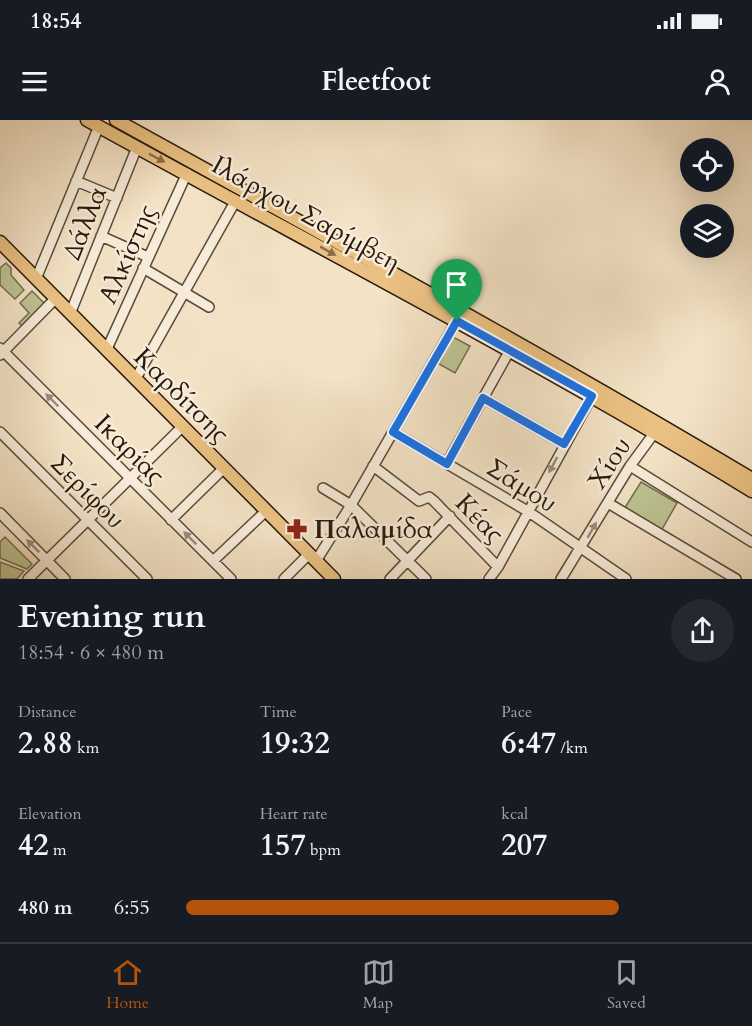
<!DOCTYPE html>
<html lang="en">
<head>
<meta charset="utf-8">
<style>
	body { margin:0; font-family:Cardo,serif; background:#242831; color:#f1f3f6; height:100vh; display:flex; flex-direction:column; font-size:22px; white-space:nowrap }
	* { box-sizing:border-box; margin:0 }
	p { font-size:20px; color:#9ea1a6 }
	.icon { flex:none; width:33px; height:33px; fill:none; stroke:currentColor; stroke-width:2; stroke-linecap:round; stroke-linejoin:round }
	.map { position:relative; height:459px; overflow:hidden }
	.details { display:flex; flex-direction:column; background:#171b24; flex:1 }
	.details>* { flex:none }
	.buttons { position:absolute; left:680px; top:18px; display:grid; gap:12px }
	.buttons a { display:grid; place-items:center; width:54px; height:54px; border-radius:50%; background:#171b24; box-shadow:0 6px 24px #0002; font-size:30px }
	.pin { position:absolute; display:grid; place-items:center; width:51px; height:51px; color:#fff; margin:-62px -26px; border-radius:50% 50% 50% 0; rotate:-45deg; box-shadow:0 0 6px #0007 }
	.pin .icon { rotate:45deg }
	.round { display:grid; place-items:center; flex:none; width:63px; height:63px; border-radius:32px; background:#242831 }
	.overview { display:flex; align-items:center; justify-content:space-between; height:102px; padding:0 18px }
	h1 { font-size:33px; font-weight:800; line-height:45px }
	.figures { display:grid; grid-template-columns:repeat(3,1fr); gap:9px; height:102px; padding:6px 18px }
	.figures div { display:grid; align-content:center }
	.figures b { font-size:30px; font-weight:800 }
	.figures small { font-size:16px; font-weight:400 }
	.figures p { font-size:16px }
	ul { padding:0 18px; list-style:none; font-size:20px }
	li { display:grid; grid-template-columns:96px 72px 1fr; align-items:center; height:45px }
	li i { height:15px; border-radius:8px; background:#b45309 }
	.status { display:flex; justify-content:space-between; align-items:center; height:42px; padding:0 30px; background:#171b24; direction:ltr }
	.status svg { height:16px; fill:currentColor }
	header { display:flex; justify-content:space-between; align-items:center; height:78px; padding:0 18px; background:#171b24; font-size:27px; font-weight:800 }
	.menu { display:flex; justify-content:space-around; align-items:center; height:84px; border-top:2px solid #363941; background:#171b24; font-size:16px; color:#9ea1a6 }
	.menu a { display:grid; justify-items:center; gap:3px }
	.menu .active { color:#b45309 }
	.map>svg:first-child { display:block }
	.green { fill:#bdc393; stroke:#726e50; stroke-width:1.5 }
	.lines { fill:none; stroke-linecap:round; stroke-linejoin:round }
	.minor-casing { stroke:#5a4b3a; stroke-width:12 }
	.major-casing { stroke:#27190c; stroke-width:15 }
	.minor { stroke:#f7ecd9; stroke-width:9 }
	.major { stroke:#eac182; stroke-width:12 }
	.oneway { fill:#886d47 }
	.oneway2 { fill:#998d7d }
	.route-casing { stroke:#fff; stroke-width:12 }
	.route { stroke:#1a73e8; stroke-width:8 }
	.labels { text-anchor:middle; stroke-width:5; stroke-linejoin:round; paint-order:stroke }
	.street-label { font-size:26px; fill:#27190c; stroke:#f7ecd9 }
	.poi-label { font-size:26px; font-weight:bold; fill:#27190c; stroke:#f7ecd9; text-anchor:start }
</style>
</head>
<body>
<div class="status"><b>18:54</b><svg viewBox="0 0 49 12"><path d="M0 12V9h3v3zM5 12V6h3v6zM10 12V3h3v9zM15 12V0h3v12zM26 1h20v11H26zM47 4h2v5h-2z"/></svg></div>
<header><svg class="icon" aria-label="menu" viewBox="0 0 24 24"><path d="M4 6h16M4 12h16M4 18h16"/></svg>Fleetfoot<svg class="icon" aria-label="person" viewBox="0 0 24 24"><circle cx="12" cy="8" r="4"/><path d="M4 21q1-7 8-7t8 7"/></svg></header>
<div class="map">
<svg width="752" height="459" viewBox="0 0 752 459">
	<rect width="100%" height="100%" fill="#f3e2c5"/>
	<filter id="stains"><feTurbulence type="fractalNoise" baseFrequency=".00333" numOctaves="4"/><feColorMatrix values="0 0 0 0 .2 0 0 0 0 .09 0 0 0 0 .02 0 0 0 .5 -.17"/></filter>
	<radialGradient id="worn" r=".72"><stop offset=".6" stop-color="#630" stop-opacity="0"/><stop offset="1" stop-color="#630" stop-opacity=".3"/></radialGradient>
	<path class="green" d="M6,143L11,148V155L24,170L15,179L0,165V148Z
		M32,171L45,184L22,206L19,203L29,193L20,183Z
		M453,217L470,226L455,253L439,244Z
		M641,362L677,383L661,411L624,389Z
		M5,417L32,444L27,449L0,438V422Z
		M0,442L24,451L17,459H0Z"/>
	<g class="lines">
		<g class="minor-casing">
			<path id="minor" d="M76,61L117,78
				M101,116L148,137
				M143,148L209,187
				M36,159L99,6
				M70,194L137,27
				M0,228L231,459
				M106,231L187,53
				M0,235L55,179
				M135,260L236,80
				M483,278L564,324
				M0,312L147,459
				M393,312L529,392L626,459
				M447,343L510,230
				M373,346L419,381L429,377L434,381L498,447
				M630,346L752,422
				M323,368L351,385L426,459
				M608,383L736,459
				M0,393L65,459
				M171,400L224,348
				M213,441L266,391
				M316,441L351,385L459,197
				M28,459L182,307
				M284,459L309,434
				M390,459L450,396
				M489,459L498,447L592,276
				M561,459L630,346L655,312"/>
		</g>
		<g class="major-casing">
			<path id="major" d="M87,0C309,123 535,239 752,371
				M116,0C329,118 543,234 752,359
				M0,122L334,459"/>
		</g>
		<use href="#minor" class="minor"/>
		<use href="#major" class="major"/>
	</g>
	<defs><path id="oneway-solid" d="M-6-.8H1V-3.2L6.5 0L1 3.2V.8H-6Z" transform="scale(1.5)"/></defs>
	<g class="oneway">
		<use href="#oneway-solid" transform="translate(157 38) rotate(28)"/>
		<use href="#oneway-solid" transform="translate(328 131) rotate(29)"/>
	</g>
	<g class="oneway2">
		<use href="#oneway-solid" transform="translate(52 280) rotate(-135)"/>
		<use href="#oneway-solid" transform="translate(553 345) rotate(118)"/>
		<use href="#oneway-solid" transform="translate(592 410) rotate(-60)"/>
		<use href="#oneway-solid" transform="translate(190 418) rotate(-135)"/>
		<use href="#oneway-solid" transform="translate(33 426) rotate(-135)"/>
	</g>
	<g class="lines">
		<g class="route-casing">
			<path id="route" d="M457,201L592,276L564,324L483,278L447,344L393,312Z"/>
		</g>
		<use href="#route" class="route"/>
	</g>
	<defs>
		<g id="pharmacy-bare" transform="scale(1.62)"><path d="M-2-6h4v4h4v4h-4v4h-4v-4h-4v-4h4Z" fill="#8f2418" stroke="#f7ecd9" stroke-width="2.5" paint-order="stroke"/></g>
	</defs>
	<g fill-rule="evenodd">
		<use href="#pharmacy-bare" x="297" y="409"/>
	</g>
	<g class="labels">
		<g class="street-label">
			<text transform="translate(306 93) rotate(29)" y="9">Ιλάρχου Σαρίμβεη</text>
			<text transform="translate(84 103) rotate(-68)" y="9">Δάλλα</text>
			<text transform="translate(127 134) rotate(-66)" y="9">Αλκίστης</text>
			<text transform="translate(182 275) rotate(45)" y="9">Καρδίτσης</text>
			<text transform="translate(130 329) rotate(45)" y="9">Ικαρίας</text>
			<text transform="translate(609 343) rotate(-57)" y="9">Χίου</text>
			<text transform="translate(522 365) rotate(32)" y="9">Σάμου</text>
			<text transform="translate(88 371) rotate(45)" y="9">Σερίφου</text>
			<text transform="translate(480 398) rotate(46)" y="9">Κέας</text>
		</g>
		<g class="poi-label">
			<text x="314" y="418">Παλαμίδα</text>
		</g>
	</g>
	<rect width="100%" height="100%" filter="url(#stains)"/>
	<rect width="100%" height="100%" fill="url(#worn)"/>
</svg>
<div class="buttons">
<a><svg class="icon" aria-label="locate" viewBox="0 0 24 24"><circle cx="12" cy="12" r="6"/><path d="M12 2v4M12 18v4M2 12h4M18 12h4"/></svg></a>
<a><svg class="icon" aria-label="layers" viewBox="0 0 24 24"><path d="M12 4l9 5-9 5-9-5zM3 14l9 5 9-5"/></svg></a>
</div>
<div class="pin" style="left:457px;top:201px;background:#1e9e55"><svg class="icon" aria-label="arrive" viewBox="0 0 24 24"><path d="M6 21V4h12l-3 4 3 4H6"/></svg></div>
</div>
<section class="details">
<div class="overview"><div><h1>Evening run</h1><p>18:54 · 6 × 480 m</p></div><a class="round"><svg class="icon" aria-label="share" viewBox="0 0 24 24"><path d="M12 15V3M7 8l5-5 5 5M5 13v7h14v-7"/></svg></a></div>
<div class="figures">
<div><p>Distance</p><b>2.88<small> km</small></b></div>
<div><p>Time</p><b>19:32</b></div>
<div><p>Pace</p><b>6:47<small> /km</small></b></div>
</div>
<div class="figures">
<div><p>Elevation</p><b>42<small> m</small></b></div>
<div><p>Heart rate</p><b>157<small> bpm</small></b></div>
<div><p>kcal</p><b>207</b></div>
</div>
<ul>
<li><b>480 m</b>6:55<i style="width:79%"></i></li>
</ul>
</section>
<nav class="menu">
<a class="active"><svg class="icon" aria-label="home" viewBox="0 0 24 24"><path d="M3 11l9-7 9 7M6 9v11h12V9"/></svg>Home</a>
<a><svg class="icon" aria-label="map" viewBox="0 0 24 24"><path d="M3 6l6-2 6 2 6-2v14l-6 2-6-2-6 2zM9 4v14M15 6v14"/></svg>Map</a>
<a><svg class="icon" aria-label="saved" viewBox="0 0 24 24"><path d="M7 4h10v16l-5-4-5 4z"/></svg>Saved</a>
</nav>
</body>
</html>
